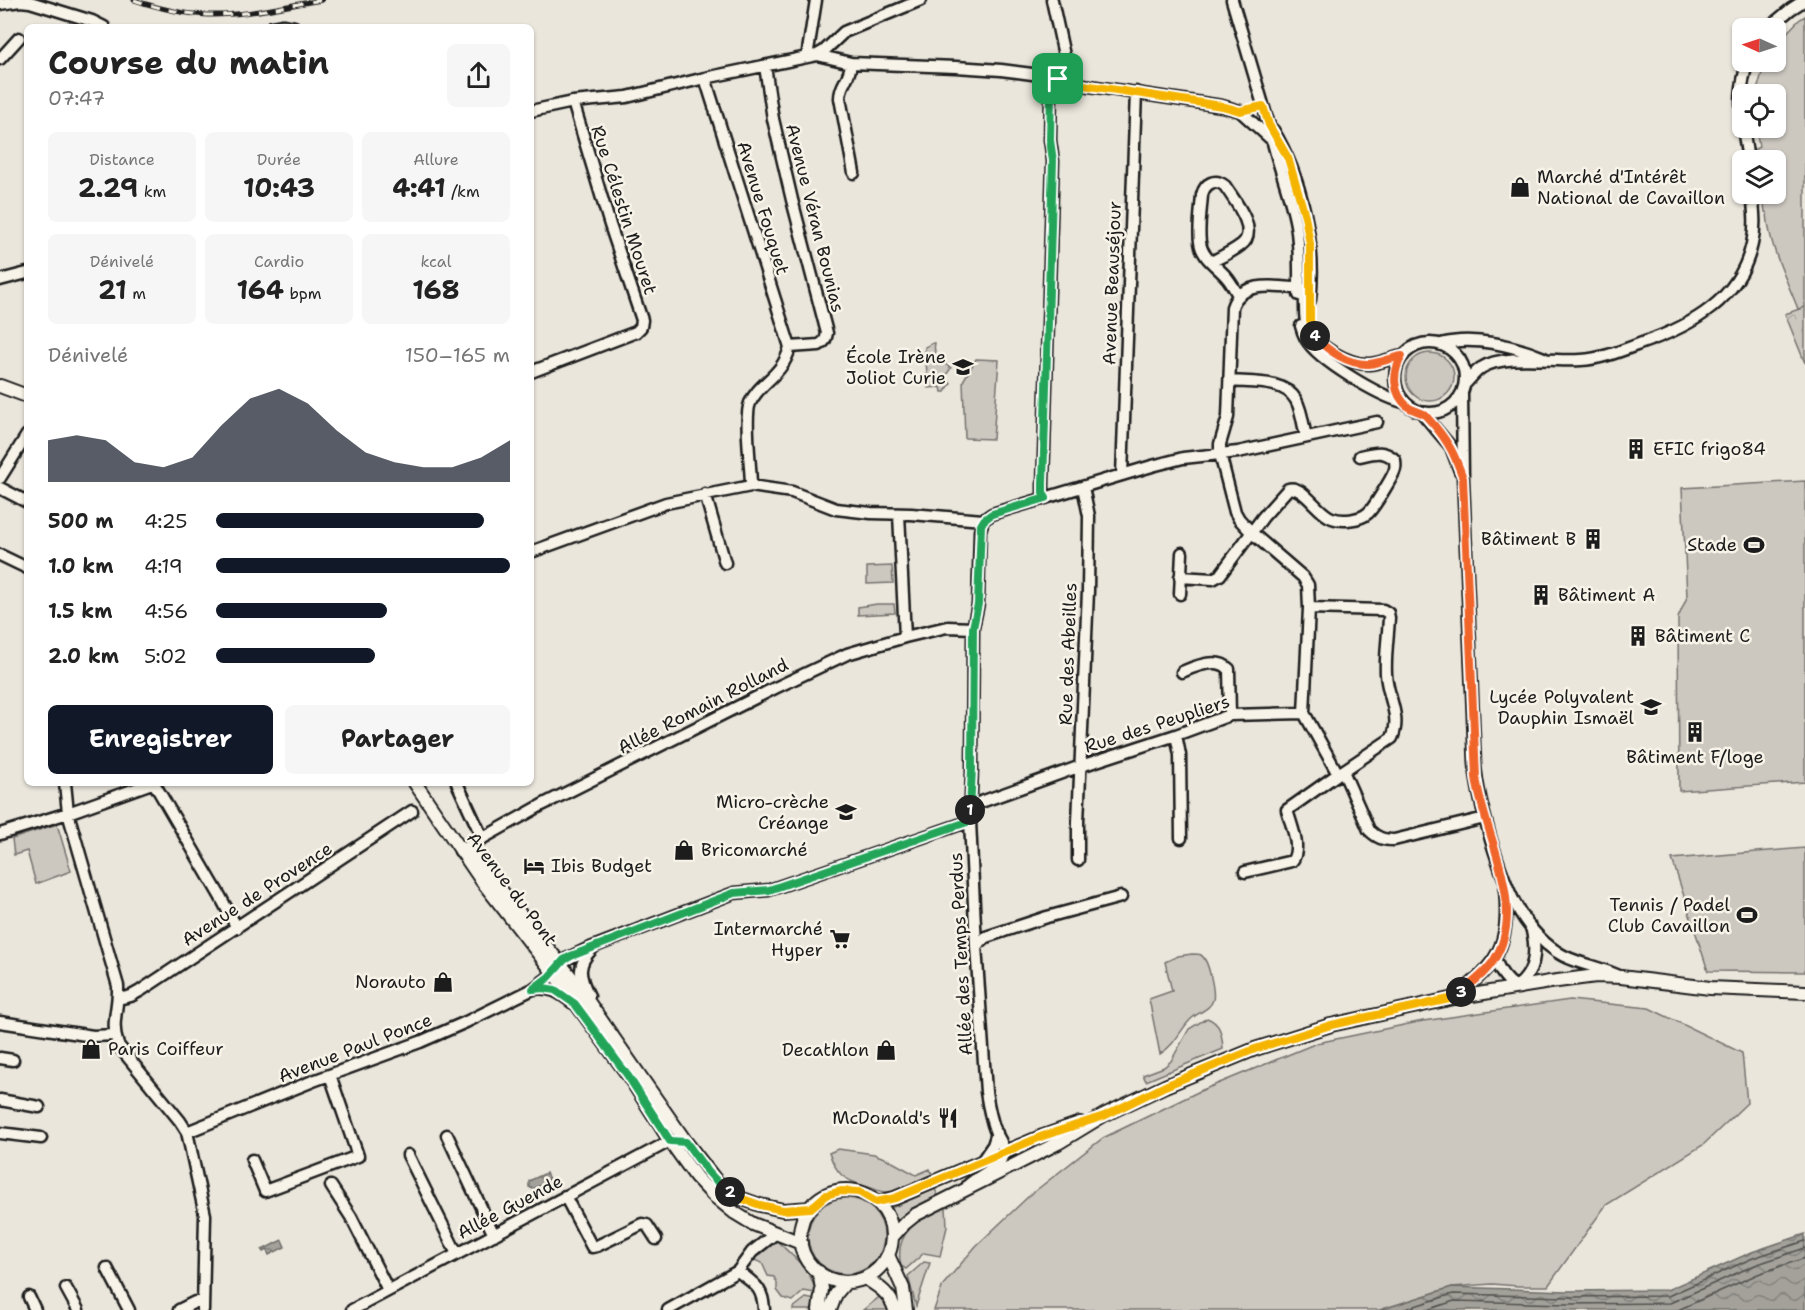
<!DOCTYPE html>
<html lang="fr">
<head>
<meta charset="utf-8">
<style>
	body { margin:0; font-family:"Shantell Sans",sans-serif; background:#f6f6f6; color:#222; height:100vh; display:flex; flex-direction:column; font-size:22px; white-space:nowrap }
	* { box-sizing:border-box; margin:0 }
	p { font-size:20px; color:#767676 }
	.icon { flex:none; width:33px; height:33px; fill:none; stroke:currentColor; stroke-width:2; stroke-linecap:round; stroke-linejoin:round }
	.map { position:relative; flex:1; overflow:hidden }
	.sheet { position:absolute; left:24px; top:24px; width:510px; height:762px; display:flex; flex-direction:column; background:#fff; border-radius:9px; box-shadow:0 2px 4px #0004 }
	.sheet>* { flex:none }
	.needle { width:39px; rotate:273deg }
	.buttons { position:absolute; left:1732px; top:18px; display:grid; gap:12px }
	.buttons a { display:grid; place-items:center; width:54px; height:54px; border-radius:9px; background:#fff; box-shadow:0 2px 4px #0004; font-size:30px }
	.pin { position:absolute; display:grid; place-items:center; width:51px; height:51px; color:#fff; margin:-26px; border-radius:12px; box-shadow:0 3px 9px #0006 }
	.km { position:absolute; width:30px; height:30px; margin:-15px; border-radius:50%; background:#222; color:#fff; font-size:16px; line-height:30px; text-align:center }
	.round { display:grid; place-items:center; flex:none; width:63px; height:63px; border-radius:9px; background:#f6f6f6 }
	.head { display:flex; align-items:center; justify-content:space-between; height:102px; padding:0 24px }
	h1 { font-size:33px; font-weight:700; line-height:45px }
	.stats { display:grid; grid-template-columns:repeat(3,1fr); gap:9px; height:102px; padding:6px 24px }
	.stats div { display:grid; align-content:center; border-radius:9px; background:#f6f6f6; text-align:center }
	.stats b { font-size:26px; font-weight:700 }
	.stats small { font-size:16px; font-weight:400 }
	.stats p { font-size:16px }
	.chart { height:168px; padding:12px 24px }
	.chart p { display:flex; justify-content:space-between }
	.chart svg { width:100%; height:108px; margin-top:6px; fill:#111827; opacity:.7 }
	.button { display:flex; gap:12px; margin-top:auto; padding:12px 24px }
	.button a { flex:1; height:69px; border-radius:9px; background:#111827; color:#fff; font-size:24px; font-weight:700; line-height:69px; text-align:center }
	.button a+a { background:#f6f6f6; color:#222 }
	ul { padding:0 24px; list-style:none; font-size:20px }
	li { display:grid; grid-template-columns:96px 72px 1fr; align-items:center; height:45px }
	li i { height:15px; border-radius:8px; background:#111827 }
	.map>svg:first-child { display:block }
	.grass { fill:#ccc8c0; stroke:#74726e; stroke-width:1.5 }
	.park { fill:url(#park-crowns); stroke:#74726e; stroke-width:1.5 }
	.water { fill:url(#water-waves); stroke:#6d6c68; stroke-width:1.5 }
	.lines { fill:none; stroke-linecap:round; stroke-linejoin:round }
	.shore { stroke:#52514e; stroke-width:1.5 }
	.minor-casing { stroke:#1c1c1c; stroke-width:15 }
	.major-casing { stroke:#1c1c1c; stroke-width:16 }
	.minor { stroke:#f7f3e8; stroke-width:10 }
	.major { stroke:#f7f3e8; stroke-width:12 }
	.rail-casing { stroke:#1c1c1c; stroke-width:5 }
	.rail { stroke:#f7f3e8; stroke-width:3; stroke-dasharray:9; stroke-linecap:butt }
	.split-1-casing { stroke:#fff; stroke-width:12 }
	.split-2-casing { stroke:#fff; stroke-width:12 }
	.split-3-casing { stroke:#fff; stroke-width:12 }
	.split-4-casing { stroke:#fff; stroke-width:12 }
	.split-5-casing { stroke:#fff; stroke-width:12 }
	.split-1 { stroke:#22a559; stroke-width:8 }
	.split-2 { stroke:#22a559; stroke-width:8 }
	.split-3 { stroke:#f5b400; stroke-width:8 }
	.split-4 { stroke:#f0652b; stroke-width:8 }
	.split-5 { stroke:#f5b400; stroke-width:8 }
	.labels { text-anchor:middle; stroke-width:5; stroke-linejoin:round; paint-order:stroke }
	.poi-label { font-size:18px; fill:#1c1c1c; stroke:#f7f3e8; text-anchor:end }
	.street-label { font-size:18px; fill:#1c1c1c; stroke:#f7f3e8 }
</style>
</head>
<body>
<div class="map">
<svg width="1805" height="1310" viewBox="0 0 1805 1310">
	<defs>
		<pattern id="park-crowns" width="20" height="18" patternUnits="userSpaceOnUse" patternTransform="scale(1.5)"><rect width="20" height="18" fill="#ccc8c0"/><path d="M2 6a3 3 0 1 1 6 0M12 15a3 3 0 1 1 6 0" fill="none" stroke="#afaba4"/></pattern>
		<pattern id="water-waves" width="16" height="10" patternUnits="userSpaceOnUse" patternTransform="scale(1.5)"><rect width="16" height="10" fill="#a3a19a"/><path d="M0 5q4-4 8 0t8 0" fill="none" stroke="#84827d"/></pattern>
	</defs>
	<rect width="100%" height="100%" fill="#eae6dc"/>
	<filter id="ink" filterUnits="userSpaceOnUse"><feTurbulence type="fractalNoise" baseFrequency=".0167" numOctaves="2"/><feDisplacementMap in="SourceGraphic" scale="12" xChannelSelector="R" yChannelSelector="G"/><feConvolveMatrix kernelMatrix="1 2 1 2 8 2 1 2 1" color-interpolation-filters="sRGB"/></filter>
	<g filter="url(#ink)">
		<path class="grass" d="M1805,16V307L1798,309C1786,278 1769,246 1767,213L1765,212L1763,194H1776V160H1762L1761,156L1757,157L1755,149L1759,147L1756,128H1776V94H1756L1765,62H1776V44L1799,20Z
			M933,343H935C932,357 941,361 951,368L944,378L951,383L945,392H942L941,387L928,388L925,347Z
			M1406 377a24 24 0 1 1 48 0a24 24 0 1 1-48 0Z
			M976,359L999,360L993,439L965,438L963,381Z
			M1805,481V782L1679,791L1678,618L1687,597L1682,488Z
			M892,566L893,583L867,584V567Z
			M877,604H894L895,613L858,615V607Z
			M57,824L71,871L36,884L27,851L14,855L12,839Z
			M1805,848V972L1708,971L1672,859Z
			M1192,954C1194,954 1199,954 1201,955C1209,960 1215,992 1213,1000C1210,1010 1198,1012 1191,1019C1180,1030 1175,1045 1160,1054L1149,999L1172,991L1165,962L1178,956Z
			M1570,1000L1649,1008L1742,1053L1747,1103L1703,1145L1606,1205L1548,1286H1518L1492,1284L1452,1287L1380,1310H934L943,1285L976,1246L1030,1195L1103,1138L1200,1091L1317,1043L1423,1021Z
			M1207,1018C1221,1023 1222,1035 1223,1049L1146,1081L1143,1075L1164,1067L1171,1061L1189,1029Z
			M838,1149L874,1154L887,1159L916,1175L930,1169L932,1174C920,1179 901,1191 888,1192C881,1193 873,1188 865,1186C844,1180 837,1175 829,1153Z
			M935,1189L939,1198L898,1223L895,1214L891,1208Z
			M808 1236a38 38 0 1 1 76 0a38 38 0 1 1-76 0Z
			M946,1207L947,1227L940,1256L924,1253L906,1269L901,1266C893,1231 919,1219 946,1207Z
			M771,1241H777C792,1256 814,1271 815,1293L804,1291L793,1301L783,1298L777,1290V1283L774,1277L768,1276L762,1263L752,1259Z
			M924,1262L930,1263L916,1306L908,1276Z
			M882,1295L889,1310H863Z
			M806,1298L815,1300L812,1310H793V1308Z"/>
		<path class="park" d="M1805,307V363L1785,314Z"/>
		<path class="water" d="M546,1173L550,1181L533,1189L529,1187V1181Z
			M1805,1234V1310H1380L1452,1287L1567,1291L1667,1290L1752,1252Z
			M282,1240L285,1247L269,1255L267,1250L263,1252L262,1250Z"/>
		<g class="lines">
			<path class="shore" d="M1402,1310L1453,1294L1567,1297L1668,1296L1753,1258L1805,1241
				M1427,1310L1454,1301L1567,1304L1670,1303L1755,1265L1805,1248
				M1678,1310L1758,1274L1805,1258"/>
			<g class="minor-casing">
				<path id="minor" d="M1052,0L1070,83
					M1232,0L1269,125C1275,159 1290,191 1296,225C1300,248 1299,272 1299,295
					M0,4L20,1L30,2L92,21L104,27
					M272,27L283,25L294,27
					M1768,28L1791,9L1805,0
					M817,55L851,63L956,67L1001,70L1040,75L1070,83L1222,106L1240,111L1272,140
					M807,57L816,0
					M0,59L19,38
					M851,63C850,80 840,83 840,98L854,173
					M765,66L773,119L792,200L827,333C826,339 825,342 819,345L790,347
					M705,78L790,347
					M531,111L573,102L627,97L705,78L817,55L824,51L844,32L921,0
					M1743,127C1740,104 1740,84 1748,62
					M1743,128L1748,160
					M1273,130C1301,176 1317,246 1310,300
					M1211,262C1221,257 1232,252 1241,245C1260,231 1234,200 1225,186C1215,178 1205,183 1202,195C1201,210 1198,228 1200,242C1202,259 1219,267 1228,279C1232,284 1235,290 1238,295
					M0,280L27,273
					M1301,326C1302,330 1304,335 1306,339C1319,361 1379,396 1403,402
					M1395 378a35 35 0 1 1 70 0a35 35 0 1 1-70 0Z
					M1441,344C1473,335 1515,346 1544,358
					M531,372L636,332L641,327L642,320L610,225L573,102
					M1230,381C1251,383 1284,379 1296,400C1302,411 1303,425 1306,437
					M1465,384C1470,379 1475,372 1481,368C1505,353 1553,362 1581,360C1602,359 1623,350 1642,343C1692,326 1740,299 1752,244C1756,227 1754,210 1752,194
					M1462,394L1463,478L1475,764C1477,790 1484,814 1491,840C1504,882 1518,926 1557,952C1574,964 1600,966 1621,977
					M1423,414L1451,447L1460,471
					M1122,475L1136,92
					M0,478L27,435
					M751,486C751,467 744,417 750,403C759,382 783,376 790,347
					M0,488L27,502
					M705,494L725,563
					M1046,498L1043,493V485L1053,161L1050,140L1051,93V88L1058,79
					M899,514L905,637
					M983,520L992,514L1005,510L1152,466L1183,458L1220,454V444L1228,417L1232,307C1241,279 1279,287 1303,289C1307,301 1303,314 1307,326C1315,346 1349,365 1370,364C1380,363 1392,358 1402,356
					M531,552L666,503L751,486L792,492L836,509L871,513L911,514L983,520
					M0,555L27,568
					M1180,577L1213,579L1220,575L1263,517L1288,489C1303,484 1317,513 1332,518C1342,522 1360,520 1368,513C1373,509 1394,475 1395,469C1396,466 1395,463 1395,460C1384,449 1373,453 1360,456
					M1180,594L1182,553
					M1309,608L1383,610L1388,613L1389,618C1388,637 1385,656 1386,674C1387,696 1402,717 1392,738L1343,771
					M1182,672C1195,666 1218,657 1229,669L1230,715
					M1304,713L1309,608L1308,585L1303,577L1252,533L1239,519L1235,512L1220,454L1238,452L1377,422
					M1176,735L1180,755L1181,838
					M65,783L68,813L118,986C119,1009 110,1022 118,1045L180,1121L187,1132L189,1141L205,1215L203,1310
					M154,783L220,896L237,928
					M457,783L482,837
					M970,806L1081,766L1176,735L1230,715L1304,713L1338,774L1343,771L1369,830C1377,838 1383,840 1394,840L1485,818
					M0,834L68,813L152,783
					M460,851L542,805L775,688L847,654L905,637L947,627L973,628
					M1078,860V822L1088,591L1089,516L1083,487
					M1245,872L1292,861C1302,848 1291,825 1287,810L1338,774
					M976,946L986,937L1047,917L1121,897
					M1495,959C1500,972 1505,979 1516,987C1535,974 1537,951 1532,931
					M533,989C552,987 558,992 573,1003
					M589,996C579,976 576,965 593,948
					M1454,998C1498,963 1510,947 1505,889
					M118,999L131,996L140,991L412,811
					M0,1022L93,1036L115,1035
					M0,1058L13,1060
					M0,1100L39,1107
					M187,1132L313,1081L420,1042L466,1022L533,989L549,977L564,960L585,950L734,893L769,890L970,821
					M0,1133L41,1138
					M447,1135L494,1235
					M408,1155L457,1254
					M252,1160L265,1191L358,1156L330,1075
					M982,1161L993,1145L997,1133
					M968,1185C977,1177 991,1171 999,1163C1002,1159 1003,1155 1003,1150C1003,1143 999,1139 996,1133C991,1120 988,1105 986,1092L976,946L970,821L972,769L973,628L978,604L980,531L983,520
					M331,1186L351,1217L388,1290
					M565,1196L592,1247L597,1246L642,1224L647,1225L656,1239
					M107,1268L129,1310
					M738,1271C754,1284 763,1287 764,1310
					M66,1288L78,1310
					M29,1297L35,1310
					M179,1310L195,1302H203
					M352,1310L670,1141H678
					M668,1310L738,1271L752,1252L776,1233"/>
			</g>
			<g class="major-casing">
				<path id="major" d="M0,386L27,396
					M415,783L482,881L553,972L628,1075L670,1141L696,1177L713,1195L735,1213L753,1224L801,1243
					M471,853L571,977L686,1142L717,1182L740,1198L760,1205L783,1210L811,1208
					M800 1236a46 46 0 1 1 92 0a46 46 0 1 1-92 0Z
					M876,1202L895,1198L1043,1136L1080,1123
					M892,1237L905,1223L915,1215L1058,1143L1104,1115L1165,1086L1255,1049L1331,1025L1454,998L1550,982L1596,976L1621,977L1710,988L1805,992
					M888,1255L903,1288L906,1310
					M819,1272L822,1289L819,1310
					M865,1278C879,1287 890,1293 895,1310
					M830,1310L836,1294L846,1282"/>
			</g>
			<use href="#minor" class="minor"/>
			<use href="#major" class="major"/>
			<g class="rail-casing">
				<path id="rail" d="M134,0C158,8 182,14 207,15C245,16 284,6 322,0"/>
			</g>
			<use href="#rail" class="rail"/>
		</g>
	</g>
	<g class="lines" filter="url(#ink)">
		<g class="split-1-casing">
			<path id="split-1" d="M970,810L972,769L973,628L978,604L981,525L984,520L992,514L1046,498L1043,493V484L1053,161L1050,140L1051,93L1052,88L1058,79"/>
		</g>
		<g class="split-2-casing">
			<path id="split-2" d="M730,1192C711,1179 699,1160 686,1142L670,1141L628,1076L575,1004L555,990L543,988L533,989L549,977L564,960L571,956L734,893L769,890L970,821V810"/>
		</g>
		<g class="split-3-casing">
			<path id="split-3" d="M730,1192L740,1198L760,1205L783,1210L811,1208L826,1195L841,1191L859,1192L876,1202L895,1198L1043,1136L1104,1116L1165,1086L1255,1049L1331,1025L1454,998L1461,992"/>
		</g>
		<g class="split-4-casing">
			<path id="split-4" d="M1315,336C1327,351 1349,365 1369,364C1380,363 1391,358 1402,356C1392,373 1392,393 1408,407C1413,411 1420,411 1425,415C1428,418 1431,422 1434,425C1450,444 1455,456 1463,478L1476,777C1483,833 1529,907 1494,960C1486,973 1473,982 1461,992"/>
		</g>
		<g class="split-5-casing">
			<path id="split-5" d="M1058,79L1070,83L1222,106L1240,111L1263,106L1269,125L1288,158L1305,216L1310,244V320L1315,336"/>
		</g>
		<use href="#split-1" class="split-1"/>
		<use href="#split-2" class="split-2"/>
		<use href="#split-3" class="split-3"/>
		<use href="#split-4" class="split-4"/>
		<use href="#split-5" class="split-5"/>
	</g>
	<defs>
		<g id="shop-bare" transform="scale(1.62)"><path d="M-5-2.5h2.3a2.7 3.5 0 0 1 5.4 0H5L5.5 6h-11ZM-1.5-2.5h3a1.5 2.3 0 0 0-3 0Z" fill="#1c1c1c" stroke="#f7f3e8" stroke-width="2.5" paint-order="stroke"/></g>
		<g id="school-bare" transform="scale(1.62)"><path d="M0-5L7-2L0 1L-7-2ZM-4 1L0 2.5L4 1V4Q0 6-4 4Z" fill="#1c1c1c" stroke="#f7f3e8" stroke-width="2.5" paint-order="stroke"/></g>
		<g id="building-bare" transform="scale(1.62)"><path d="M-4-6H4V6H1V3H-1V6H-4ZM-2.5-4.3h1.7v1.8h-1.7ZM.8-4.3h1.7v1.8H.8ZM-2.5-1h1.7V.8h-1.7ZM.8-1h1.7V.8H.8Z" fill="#1c1c1c" stroke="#f7f3e8" stroke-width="2.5" paint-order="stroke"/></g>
		<g id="stadium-bare" transform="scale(1.62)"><path d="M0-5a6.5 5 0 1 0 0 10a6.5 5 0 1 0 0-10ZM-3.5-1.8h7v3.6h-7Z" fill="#1c1c1c" stroke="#f7f3e8" stroke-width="2.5" paint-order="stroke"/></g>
		<g id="hotel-bare" transform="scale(1.62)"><path d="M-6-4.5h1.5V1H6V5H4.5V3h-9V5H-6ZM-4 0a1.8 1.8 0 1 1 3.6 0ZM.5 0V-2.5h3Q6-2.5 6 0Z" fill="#1c1c1c" stroke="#f7f3e8" stroke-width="2.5" paint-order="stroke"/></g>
		<g id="supermarket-bare" transform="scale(1.62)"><path d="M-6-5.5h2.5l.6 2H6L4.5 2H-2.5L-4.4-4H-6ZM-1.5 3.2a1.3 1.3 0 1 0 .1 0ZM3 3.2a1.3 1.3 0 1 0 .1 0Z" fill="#1c1c1c" stroke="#f7f3e8" stroke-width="2.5" paint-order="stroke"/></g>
		<g id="restaurant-bare" transform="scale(1.62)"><path d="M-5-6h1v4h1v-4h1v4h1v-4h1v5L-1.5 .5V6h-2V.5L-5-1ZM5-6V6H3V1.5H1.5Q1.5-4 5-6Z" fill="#1c1c1c" stroke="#f7f3e8" stroke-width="2.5" paint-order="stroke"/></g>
	</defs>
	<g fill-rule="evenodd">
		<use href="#shop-bare" x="1520" y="187"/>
		<use href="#school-bare" x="963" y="367"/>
		<use href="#building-bare" x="1636" y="449"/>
		<use href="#building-bare" x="1593" y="539"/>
		<use href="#stadium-bare" x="1754" y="545"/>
		<use href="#building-bare" x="1541" y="595"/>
		<use href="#building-bare" x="1638" y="636"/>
		<use href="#school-bare" x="1651" y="707"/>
		<use href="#building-bare" x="1695" y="732"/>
		<use href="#school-bare" x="846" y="812"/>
		<use href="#shop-bare" x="684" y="850"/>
		<use href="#hotel-bare" x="534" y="866"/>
		<use href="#stadium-bare" x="1747" y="915"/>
		<use href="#supermarket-bare" x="840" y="939"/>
		<use href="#shop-bare" x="443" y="982"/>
		<use href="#shop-bare" x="91" y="1049"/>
		<use href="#shop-bare" x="886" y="1050"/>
		<use href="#restaurant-bare" x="948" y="1118"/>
	</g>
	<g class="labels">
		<g class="poi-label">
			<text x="1537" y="183" text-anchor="start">Marché d'Intérêt<tspan x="1537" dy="21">National de Cavaillon</tspan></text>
			<text x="946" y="363">École Irène<tspan x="946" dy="21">Joliot Curie</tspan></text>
			<text x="1653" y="455" text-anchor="start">EFIC frigo84</text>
			<text x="1576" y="545">Bâtiment B</text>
			<text x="1737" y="551">Stade</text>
			<text x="1558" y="601" text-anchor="start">Bâtiment A</text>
			<text x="1655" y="642" text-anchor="start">Bâtiment C</text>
			<text x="1634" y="703">Lycée Polyvalent<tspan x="1634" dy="21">Dauphin Ismaël</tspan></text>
			<text x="1695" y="763" text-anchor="middle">Bâtiment F/loge</text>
			<text x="829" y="808">Micro-crèche<tspan x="829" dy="21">Créange</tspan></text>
			<text x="701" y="856" text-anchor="start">Bricomarché</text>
			<text x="551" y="872" text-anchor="start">Ibis Budget</text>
			<text x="1730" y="911">Tennis / Padel<tspan x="1730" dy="21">Club Cavaillon</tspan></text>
			<text x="823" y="935">Intermarché<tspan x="823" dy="21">Hyper</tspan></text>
			<text x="426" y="988">Norauto</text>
			<text x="108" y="1055" text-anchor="start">Paris Coiffeur</text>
			<text x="869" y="1056">Decathlon</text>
			<text x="931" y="1124">McDonald's</text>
		</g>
		<g class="street-label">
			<text transform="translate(763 208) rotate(73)" y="6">Avenue Fouquet</text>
			<text transform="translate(624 210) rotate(72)" y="6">Rue Célestin Mouret</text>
			<text transform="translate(815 218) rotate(76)" y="6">Avenue Véran Bounias</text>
			<text transform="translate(1112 283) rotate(-88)" y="6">Avenue Beauséjour</text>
			<text transform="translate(1068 654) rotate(-88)" y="6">Rue des Abeilles</text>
			<text transform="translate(703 706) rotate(-27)" y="6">Allée Romain Rolland</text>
			<text transform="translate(1157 724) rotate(-18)" y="6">Rue des Peupliers</text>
			<text transform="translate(512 889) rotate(53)" y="6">Avenue du Pont</text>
			<text transform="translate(257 894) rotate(-33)" y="6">Avenue de Provence</text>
			<text transform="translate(961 954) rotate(-93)" y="6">Allée des Temps Perdus</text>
			<text transform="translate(355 1048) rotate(-21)" y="6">Avenue Paul Ponce</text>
			<text transform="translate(510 1207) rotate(-28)" y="6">Allée Guende</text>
		</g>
	</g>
</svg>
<div class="buttons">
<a><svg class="needle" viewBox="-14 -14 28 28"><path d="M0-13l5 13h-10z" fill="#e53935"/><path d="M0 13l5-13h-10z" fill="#767676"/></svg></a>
<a><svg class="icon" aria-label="locate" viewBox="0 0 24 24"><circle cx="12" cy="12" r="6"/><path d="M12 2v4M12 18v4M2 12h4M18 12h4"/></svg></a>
<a><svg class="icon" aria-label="layers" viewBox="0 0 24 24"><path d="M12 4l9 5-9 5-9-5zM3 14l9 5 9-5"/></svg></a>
</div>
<div class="pin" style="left:1058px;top:79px;background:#1e9e55"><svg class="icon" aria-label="arrive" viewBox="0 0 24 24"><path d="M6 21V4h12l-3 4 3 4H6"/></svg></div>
<b class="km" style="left:970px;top:810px">1</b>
<b class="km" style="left:730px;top:1192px">2</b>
<b class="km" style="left:1461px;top:992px">3</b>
<b class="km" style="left:1315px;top:336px">4</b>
<section class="sheet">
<div class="head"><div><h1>Course du matin</h1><p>07:47</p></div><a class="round"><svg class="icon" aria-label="share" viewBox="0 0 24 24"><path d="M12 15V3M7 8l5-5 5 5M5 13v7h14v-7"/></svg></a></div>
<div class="stats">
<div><p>Distance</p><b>2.29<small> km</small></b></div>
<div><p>Durée</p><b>10:43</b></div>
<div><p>Allure</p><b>4:41<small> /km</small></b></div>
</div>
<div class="stats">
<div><p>Dénivelé</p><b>21<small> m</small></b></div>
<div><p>Cardio</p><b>164<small> bpm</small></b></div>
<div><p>kcal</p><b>168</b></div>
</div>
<div class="chart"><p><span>Dénivelé</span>150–165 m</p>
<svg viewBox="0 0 160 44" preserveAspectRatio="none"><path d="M0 44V27L10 25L20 27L30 36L40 38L50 34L60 21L70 10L80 6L90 12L100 23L110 32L120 36L130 38L140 38L150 34L160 27V44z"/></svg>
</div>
<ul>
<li><b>500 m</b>4:25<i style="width:91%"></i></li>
<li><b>1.0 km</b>4:19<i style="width:100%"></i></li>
<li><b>1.5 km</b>4:56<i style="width:58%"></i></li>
<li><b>2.0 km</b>5:02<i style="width:54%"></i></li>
</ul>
<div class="button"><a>Enregistrer</a><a>Partager</a></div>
</section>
</div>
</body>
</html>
